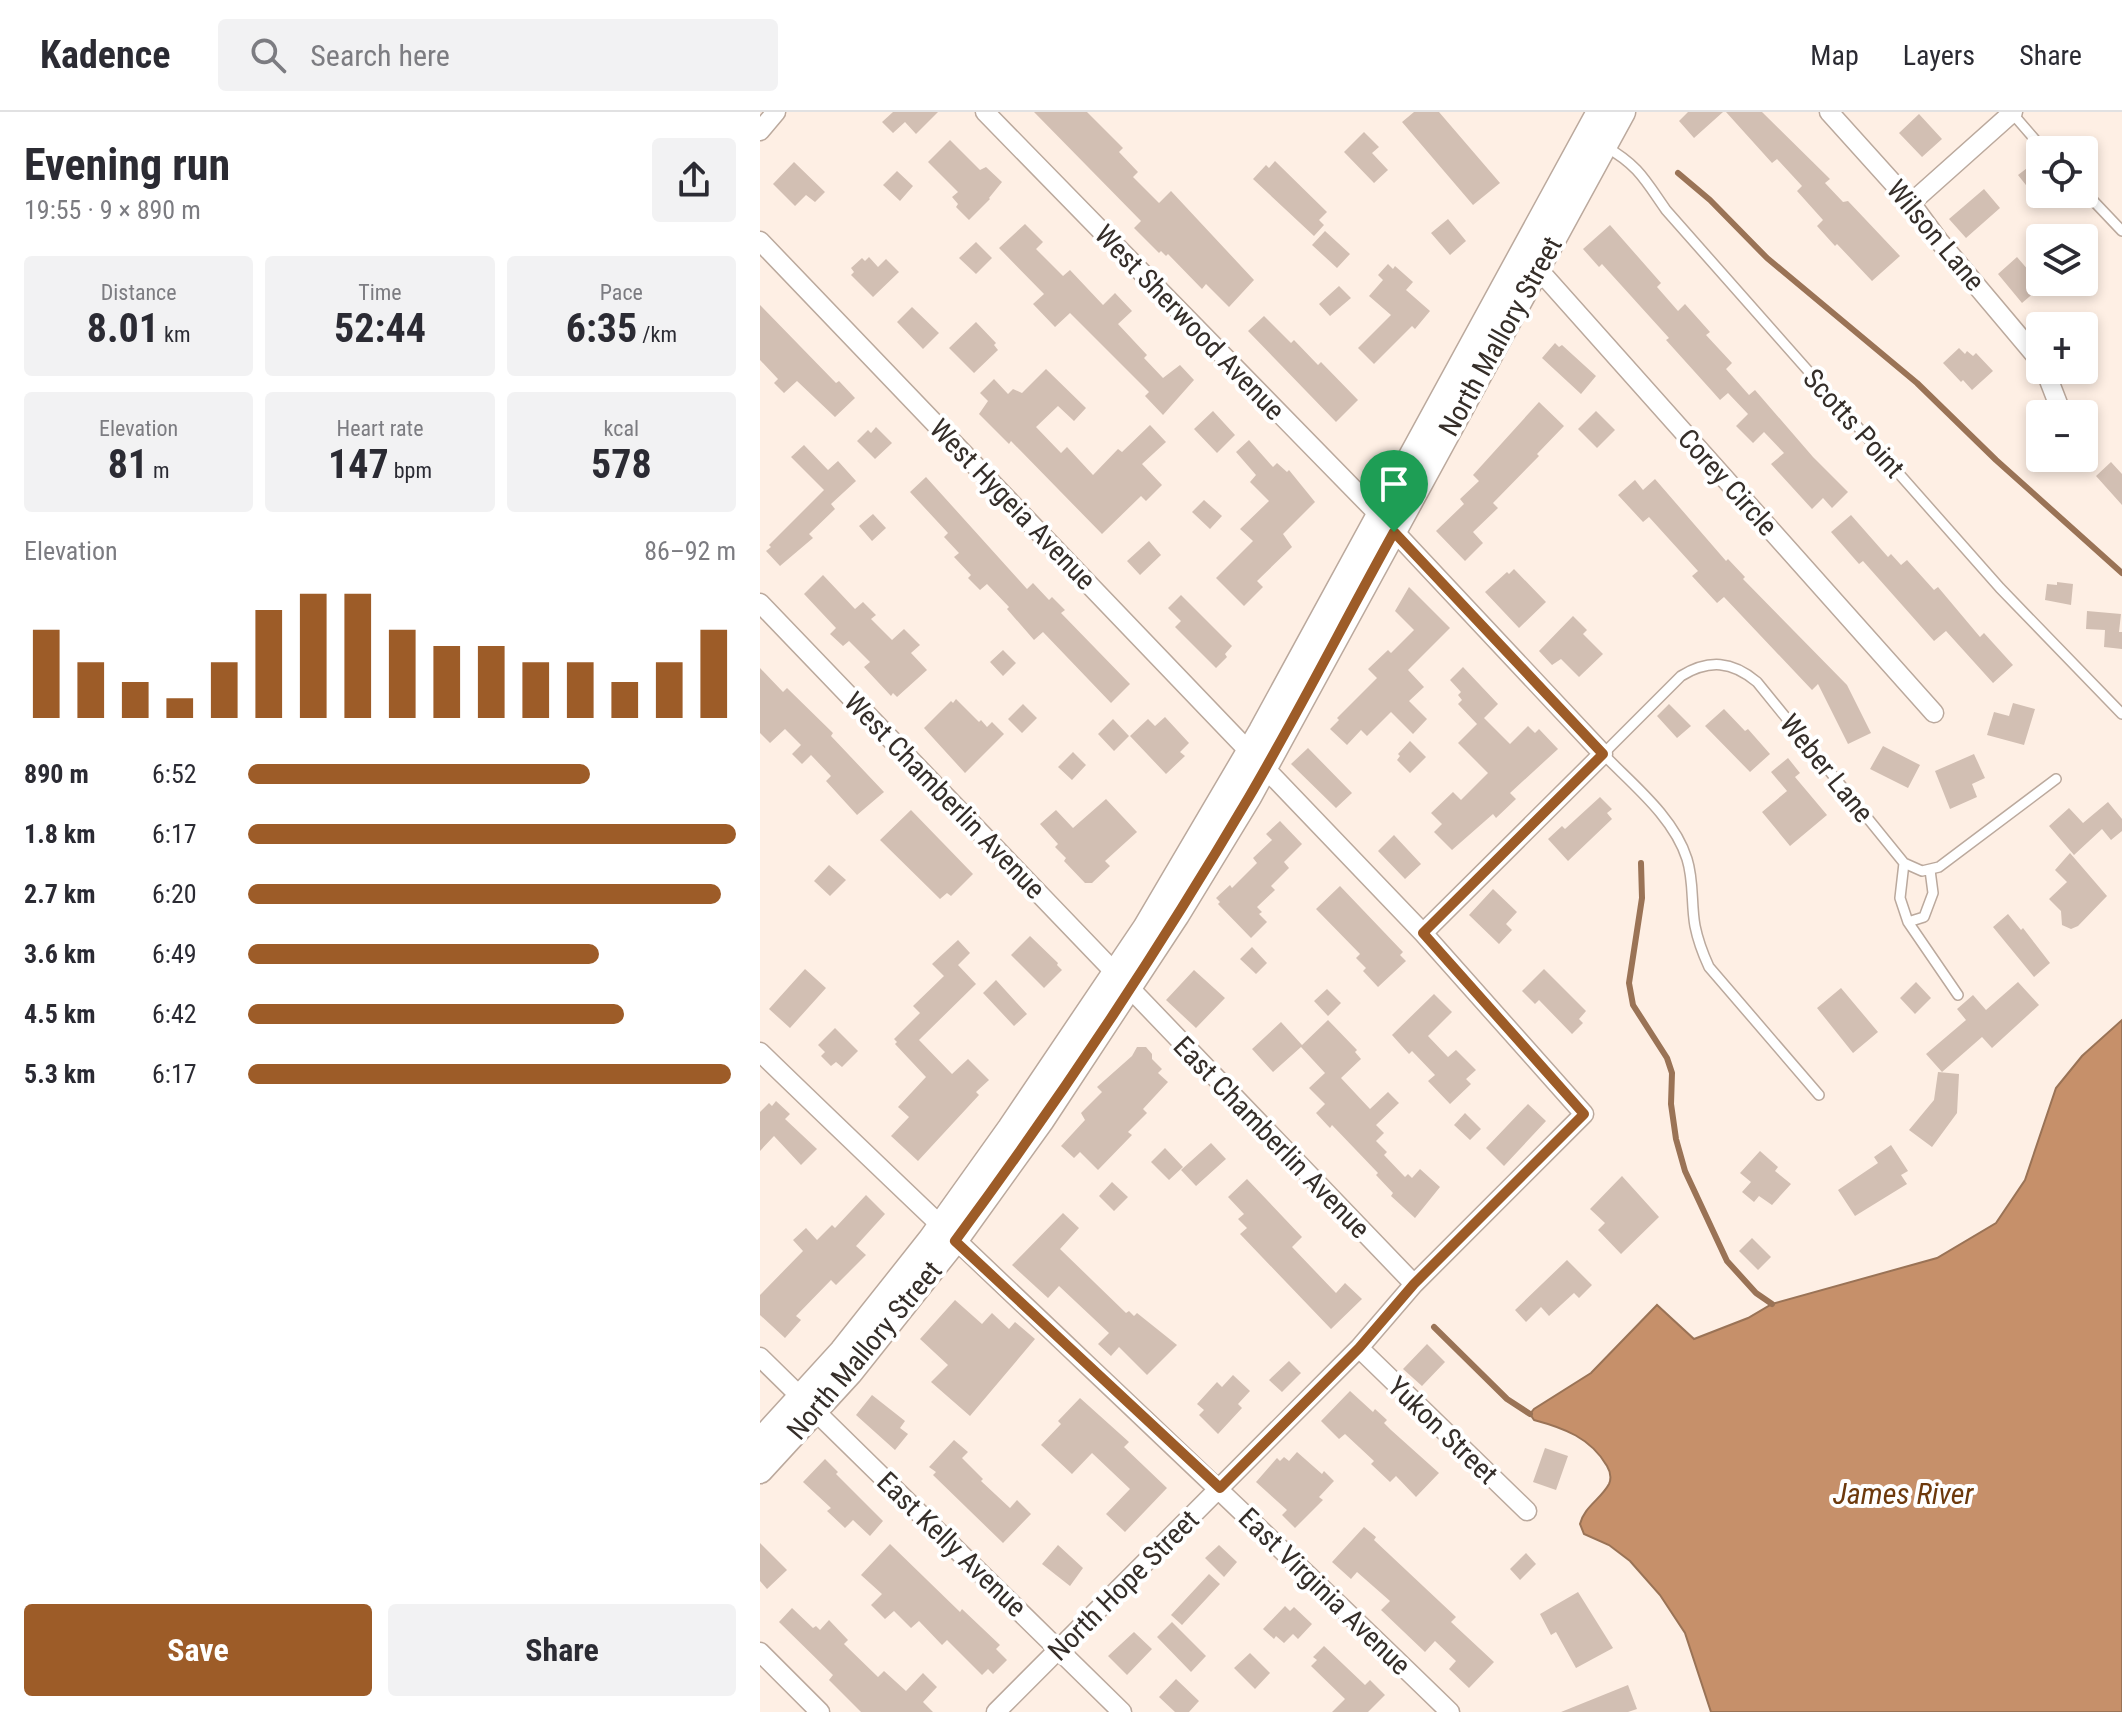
<!DOCTYPE html>
<html lang="en">
<head>
<meta charset="utf-8">
<style>
	body { margin:0; font-family:"Roboto Condensed",sans-serif; background:#f2f2f3; color:#2b2b33; height:100vh; display:flex; flex-direction:column; font-size:30px; white-space:nowrap }
	* { box-sizing:border-box; margin:0 }
	p { font-size:26px; color:#7c7c81 }
	.icon { flex:none; width:44px; height:44px; fill:none; stroke:currentColor; stroke-width:2; stroke-linecap:round; stroke-linejoin:round }
	.map { position:relative; flex:1; overflow:hidden }
	.drawer { display:flex; flex-direction:column; background:#fff; width:760px }
	.drawer>* { flex:none }
	.controls { position:absolute; left:1266px; top:24px; display:grid; gap:16px }
	.controls a { display:grid; place-items:center; width:72px; height:72px; border-radius:8px; background:#fff; box-shadow:0 4px 12px #0003; font-size:40px }
	.pin { position:absolute; display:grid; place-items:center; width:68px; height:68px; color:#fff; margin:-82px -34px; border-radius:50% 50% 50% 0; rotate:-45deg; box-shadow:0 0 8px #0007 }
	.pin .icon { rotate:45deg }
	.round { display:grid; place-items:center; flex:none; width:84px; height:84px; border-radius:8px; background:#f2f2f3 }
	.summary { display:flex; align-items:center; justify-content:space-between; height:136px; padding:0 24px }
	h1 { font-size:44px; font-weight:700; line-height:60px }
	.stats { display:grid; grid-template-columns:repeat(3,1fr); gap:12px; height:136px; padding:8px 24px }
	.stats div { display:grid; align-content:center; border-radius:8px; background:#f2f2f3; text-align:center }
	.stats b { font-size:40px; font-weight:700 }
	.stats small { font-size:22px; font-weight:400 }
	.stats p { font-size:22px }
	.chart { height:224px; padding:16px 24px }
	.chart p { display:flex; justify-content:space-between }
	.chart svg { width:100%; height:144px; margin-top:8px; stroke:#9d5c28; stroke-width:6 }
	.action { display:flex; gap:16px; margin-top:auto; padding:16px 24px }
	.action a { flex:1; height:92px; border-radius:8px; background:#9d5c28; color:#fff; font-size:32px; font-weight:700; line-height:92px; text-align:center }
	.action a+a { background:#f2f2f3; color:#2b2b33 }
	ul { padding:0 24px; list-style:none; font-size:26px }
	li { display:grid; grid-template-columns:128px 96px 1fr; align-items:center; height:60px }
	li i { height:20px; border-radius:10px; background:#9d5c28 }
	header { display:flex; align-items:center; gap:48px; box-sizing:border-box; height:112px; padding:0 40px; background:#fff; border-bottom:2px solid #e1e1e2 }
	header strong { font-size:38px }
	nav { display:flex; gap:44px; margin-inline-start:auto; font-size:28px }
	.search { width:560px; height:72px; background:#f2f2f3; display:flex; align-items:center; gap:20px; box-sizing:border-box; padding:0 28px; border-radius:8px; color:#7c7c81; font-size:30px }
	main { display:flex; flex:1; min-height:0 }
	.map>svg:first-child { display:block }
	.water { fill:#c6906a; stroke:#9a7356; stroke-width:2 }
	.lines { fill:none; stroke-linecap:round; stroke-linejoin:round }
	.stream { stroke:#9a7356; stroke-width:6 }
	.building { fill:#d2bfb3 }
	.service-casing { stroke:#bba99d; stroke-width:12 }
	.minor-casing { stroke:#bba99d; stroke-width:21 }
	.secondary-casing { stroke:#bba99d; stroke-width:27 }
	.service { stroke:#fff; stroke-width:9 }
	.minor { stroke:#fff; stroke-width:18 }
	.secondary { stroke:#fff; stroke-width:24 }
	.route-casing { stroke:#fff; stroke-width:16 }
	.route { stroke:#9d5c28; stroke-width:10 }
	.labels { text-anchor:middle; stroke-width:8; stroke-linejoin:round; paint-order:stroke }
	.street-label { font-size:28px; fill:#352e29; stroke:#fff }
	.water-label { font-size:30px; font-style:italic; fill:#6d390c; stroke:#fff }
</style>
</head>
<body>
<header>
<strong>Kadence</strong>
<div class="search"><svg class="icon" aria-label="search" viewBox="0 0 24 24"><circle cx="10" cy="10" r="6"/><path d="M15 15l6 6"/></svg>Search here</div>
<nav><a>Map</a><a>Layers</a><a>Share</a></nav>
</header>
<main>
<section class="drawer">
<div class="summary"><div><h1>Evening run</h1><p>19:55 · 9 × 890 m</p></div><a class="round"><svg class="icon" aria-label="share" viewBox="0 0 24 24"><path d="M12 15V3M7 8l5-5 5 5M5 13v7h14v-7"/></svg></a></div>
<div class="stats">
<div><p>Distance</p><b>8.01<small> km</small></b></div>
<div><p>Time</p><b>52:44</b></div>
<div><p>Pace</p><b>6:35<small> /km</small></b></div>
</div>
<div class="stats">
<div><p>Elevation</p><b>81<small> m</small></b></div>
<div><p>Heart rate</p><b>147<small> bpm</small></b></div>
<div><p>kcal</p><b>578</b></div>
</div>
<div class="chart"><p><span>Elevation</span>86–92 m</p>
<svg viewBox="0 0 160 44" preserveAspectRatio="none"><path d="M5 44V17M15 44V27M25 44V33M35 44V38M45 44V27M55 44V11M65 44V6M75 44V6M85 44V17M95 44V22M105 44V22M115 44V27M125 44V27M135 44V33M145 44V27M155 44V17"/></svg>
</div>
<ul>
<li><b>890 m</b>6:52<i style="width:70%"></i></li>
<li><b>1.8 km</b>6:17<i style="width:100%"></i></li>
<li><b>2.7 km</b>6:20<i style="width:97%"></i></li>
<li><b>3.6 km</b>6:49<i style="width:72%"></i></li>
<li><b>4.5 km</b>6:42<i style="width:77%"></i></li>
<li><b>5.3 km</b>6:17<i style="width:99%"></i></li>
</ul>
<div class="action"><a>Save</a><a>Share</a></div>
</section>
<div class="map">
<svg width="1362" height="1600" viewBox="0 0 1362 1600">
	<rect width="100%" height="100%" fill="#feefe4"/>
	<path class="water" d="M1362,908V1600H951L925,1521L900,1483L870,1449L849,1433L824,1422L820,1412C824,1395 841,1387 849,1372C852,1365 850,1359 847,1354C831,1326 804,1316 774,1308L770,1302L774,1297L831,1261L897,1193L934,1227L988,1206L1012,1192L1177,1146L1236,1111L1265,1068L1296,976L1322,944Z"/>
	<g class="lines">
		<path class="stream" d="M918,61L950,88L1007,146L1157,271L1236,348L1362,461
			M881,751L882,786L869,871L873,893L907,946L912,961L911,992L916,1027L925,1059L967,1149L996,1181L1012,1192
			M674,1215L747,1287L770,1302"/>
	</g>
	<path class="building" d="M133,0H178L156,22L145,10L133,21L122,10Z
		M274,0H327L363,36L359,40L378,60L373,65L399,91L411,79L494,168L469,195L446,172L442,177L408,142L406,144L401,139L399,141L374,116L381,109Z
		M654,0H679L740,71L713,93L642,10Z
		M928,0H963L934,26L919,9Z
		M966,0H1002L1070,67L1065,71L1083,90L1088,89L1140,144L1112,169L1077,132L1075,134L1057,114L1063,108L1037,79L1042,74L1017,47L1012,51Z
		M1159,2L1182,27L1162,45L1139,21Z
		M604,20L619,35L612,41L628,58L614,71L584,40Z
		M190,28L220,58L226,55L242,70L229,86L230,87L209,108L196,95L198,92L192,85L198,80L168,50Z
		M1280,46V91L1258,63Z
		M515,49L567,100L559,108L564,113L554,124L493,67L506,53L509,56Z
		M34,50L65,80L55,90L46,83L35,94L13,72Z
		M137,59L153,74L140,89L123,73Z
		M1224,77L1240,96L1206,126L1189,107Z
		M688,107L706,129L690,143L671,121Z
		M265,112L283,130L276,137L303,164L310,158L343,193L355,181L372,199L358,212L387,243L384,246L403,266L420,253L434,268L403,303L385,284L389,280L310,201L295,215L273,192L284,182L239,136Z
		M850,113L901,171L897,175L918,199L925,192L950,220L946,223L972,251L966,257L989,283L995,278L1053,345L1088,380L1072,396L1063,386L1052,397L1011,352L1024,341L1004,320L993,331L976,314L988,302L968,281L960,288L952,279L906,228L909,226L842,152L839,155L823,137Z
		M565,119L590,142L577,156L552,133Z
		M216,130L232,146L216,162L199,146Z
		M109,145L118,155L126,147L139,160L113,185L91,163L94,160L91,156L102,146L105,149Z
		M1257,145L1282,174L1262,191L1238,162Z
		M628,152L633,157L635,154L653,170L646,178L670,199L655,217L652,214L614,252L598,236L631,203L609,184L623,168L618,163Z
		M579,174L591,186L570,204L559,192Z
		M0,193L76,271L79,269L95,286L75,305L37,269L24,281L14,271L18,267L0,248Z
		M152,195L179,221L163,237L137,210Z
		M504,204L531,231L534,228L558,253L561,250L598,288L576,310L488,219Z
		M216,210L236,231L234,233L238,238L214,261L189,236Z
		M795,231L799,235L802,233L836,264L821,282L782,246Z
		M1199,236L1205,242L1207,239L1213,244L1216,241L1233,259L1212,278L1203,268L1201,270L1183,251Z
		M286,257L326,296L314,309L298,294L276,315L301,341L307,335L333,363L358,337L362,340L390,313L406,330L382,352L402,373L386,389L381,384L342,422L251,329L249,332L219,302L228,289L220,281L234,267L248,282L253,277L262,281Z
		M779,290L804,314L777,342L779,344L733,391L738,396L713,420L723,431L705,449L676,419L704,392L700,387L719,369L713,363Z
		M453,299L475,323L457,341L434,317Z
		M836,299L855,318L837,336L818,317Z
		M116,315L132,331L115,347L97,329L108,318L111,321Z
		M489,328L513,355L517,351L527,360L529,358L555,390L523,422L532,435L497,469L503,475L484,494L456,466L493,429L480,417L509,389L490,370L496,363L476,340Z
		M44,333L68,358L78,349L96,369L71,392L75,397L49,422L53,426L20,454L6,439L11,435L9,433L64,378L31,345Z
		M1351,350L1362,362V393L1336,364Z
		M166,365L267,477L273,471L289,488L292,485L305,498L301,501L370,572L351,591L283,520L274,528L247,497L249,495L227,472L220,478L208,466L211,463L194,445L199,441L184,425L188,421L150,380Z
		M895,367L966,449L968,447L985,465L983,467L1087,573L1111,621L1088,632L1058,572L1052,578L964,485L957,491L932,464L938,459L889,405L883,410L858,383L875,368L883,378Z
		M444,388L462,404L450,417L432,400Z
		M113,402L126,416L112,429L99,414Z
		M1091,403L1128,445L1131,442L1141,453L1147,448L1174,478L1178,475L1220,525L1224,521L1253,553L1233,571L1186,519L1174,529L1103,449L1099,452L1071,420Z
		M389,429L401,443L380,463L367,449Z
		M754,457L786,490L759,516L725,480L747,460L749,462Z
		M63,463L95,497L103,490L116,503L111,507L132,528L144,517L160,533L151,541L167,558L137,585L133,581L131,584L104,555L110,550L89,529L83,534L70,522L76,516L44,482Z
		M1297,470L1313,472L1311,493L1285,488L1287,472L1297,473Z
		M649,475L690,516L648,558L664,575L649,589L667,607L653,622L631,600L607,624L601,618L587,633L570,617L579,608L577,606L617,566L608,557L628,538L631,541L654,518L635,499Z
		M421,483L472,534L465,542L467,545L456,556L415,515L421,509L408,496Z
		M1327,499L1361,502L1359,520L1348,519L1362,520V537L1344,535L1345,518L1326,517Z
		M813,504L827,518L823,522L843,542L819,565L801,547L792,553L779,539Z
		M243,538L256,551L243,564L230,550Z
		M703,555L738,592L724,606L750,632L768,614L775,621L779,617L798,637L750,681L756,687L736,706L733,702L692,738L674,720L682,712L671,701L693,680L701,688L728,661L698,631L719,610L717,612L698,592L702,588L698,583L701,580L690,568Z
		M0,556L23,580L27,576L73,621L71,624L124,680L97,703L66,669L71,664L51,643L42,652L32,642L41,633L25,617L10,631L0,621Z
		M196,587L219,610L221,608L227,615L232,610L244,622L205,661L164,616L191,589L193,591Z
		M1253,591L1275,597L1264,633L1227,623L1234,600L1249,604Z
		M263,592L277,606L262,621L248,607Z
		M909,592L931,614L917,626L897,604Z
		M964,597L985,619L988,617L1010,642L990,660L945,614Z
		M405,605L429,631L420,640L425,644L406,662L370,624L388,607L395,614Z
		M353,607L369,624L354,639L338,622Z
		M650,629L666,645L650,661L637,648L640,644L638,642Z
		M1123,634L1160,653L1148,676L1110,657Z
		M548,636L592,681L576,696L531,652Z
		M313,640L326,653L312,668L298,655Z
		M1214,642L1225,666L1212,672L1217,685L1190,697L1175,659Z
		M1028,646L1040,661L1035,665L1067,703L1030,734L1002,700L1027,679L1011,660Z
		M840,685L852,697L847,701L852,707L808,749L788,727L802,714L805,717Z
		M346,687L377,720L345,749L350,754L332,771H325L304,749L306,746L295,735L298,732L280,712L296,698L313,716Z
		M1348,690L1362,707V719L1351,728L1342,717L1314,743L1289,714L1309,696L1323,711Z
		M151,698L213,762L191,784L187,781L180,787L120,728Z
		M520,709L542,732L524,750L529,756L511,774L515,778L497,795L502,800L499,802L507,810L491,826L458,792L460,790L456,786L470,773L472,776L497,751L493,746L512,728L506,722Z
		M634,723L661,752L645,767L618,739Z
		M1310,741L1347,784L1318,814L1311,817L1302,813L1301,799L1289,787L1307,770L1295,758Z
		M69,753L86,768L70,784L54,769Z
		M580,774L643,840L640,843L646,849L618,875L603,859L606,856L596,846L600,842L556,797Z
		M733,777L757,800L746,812L752,818L739,832L709,803Z
		M1248,802L1261,818L1263,816L1290,851L1274,865L1233,815Z
		M270,824L298,851L297,853L302,858L284,876L251,843Z
		M198,828L210,841L198,853L216,872L159,928L192,962L208,947L229,968L216,980L219,983L158,1049L131,1024L149,1005L138,995L166,965L135,932L137,930L134,927L160,901L153,894L184,864L172,852Z
		M492,835L507,851L496,862L480,847Z
		M45,857L66,876L30,916L9,897Z
		M784,857L826,899L819,907L823,911L812,922L779,888L775,892L762,879Z
		M434,858L465,886L436,916L406,888Z
		M236,868L267,902L254,914L223,881Z
		M1156,870L1171,886L1155,902L1140,886Z
		M1258,870L1279,893L1232,936L1222,925L1182,960L1166,942L1206,908L1197,897L1213,883L1226,898Z
		M1081,876L1118,920L1093,941L1057,896Z
		M567,877L581,891L568,904L554,889Z
		M674,882L692,900L668,924L688,945L696,938L716,958L706,967L711,972L690,992L668,969L675,963L652,939L649,942L632,923Z
		M568,908L597,938L595,940L601,947L581,966L610,997L628,980L639,991L616,1013L624,1021L616,1029L627,1040L624,1043L645,1065L648,1062L652,1066L660,1057L680,1075L655,1106L631,1084L633,1081L616,1063L618,1061L572,1013L570,1016L556,1001L565,992L549,976L565,961L541,935L513,960L492,937L521,910L542,933Z
		M75,916L98,939L82,955L76,950L71,954L61,944L65,940L58,933Z
		M377,935H386L392,942V947L402,957L398,961L408,970L383,997L387,1001L368,1020L372,1023L338,1058L320,1040L314,1046L301,1034L325,1008L321,1001L342,980L337,975L372,944Z
		M1178,960L1199,962L1197,1001L1172,1035L1149,1018L1174,988Z
		M16,989L30,1002L25,1007L57,1037L41,1053L14,1024L0,1039V1000L9,991L12,994Z
		M768,992L786,1009L744,1054L726,1036Z
		M705,1001L721,1017L710,1028L694,1013Z
		M451,1031L466,1047L436,1074L421,1058Z
		M1131,1033L1148,1059L1141,1063L1147,1072L1095,1104L1078,1078L1118,1051L1114,1045Z
		M405,1036L423,1055L409,1068L391,1050Z
		M1000,1039L1018,1055L1015,1059L1031,1072L1012,1093L999,1084L994,1090L982,1080L991,1070L980,1061Z
		M862,1064L899,1105L861,1142L838,1118L845,1111L830,1097Z
		M487,1067L542,1125L532,1135L576,1181L585,1171L602,1187L571,1217L480,1122L487,1116L478,1107L484,1102L468,1085Z
		M352,1070L368,1085L354,1099L339,1084Z
		M106,1083L125,1102L96,1134L106,1143L76,1173L71,1168L36,1204L41,1208L25,1226L0,1203V1183L43,1139L33,1128L46,1116L57,1128L72,1113L75,1116Z
		M303,1101L319,1116L300,1137L366,1201L369,1199L374,1204L377,1201L417,1233L387,1263L359,1235L351,1244L338,1232L349,1221L299,1174L288,1186L252,1153Z
		M992,1126L1011,1145L998,1158L979,1139Z
		M807,1148L832,1173L819,1186L814,1181L789,1204L781,1195L766,1210L755,1198Z
		M195,1188L222,1212L232,1201L249,1217L255,1210L275,1227L210,1304L171,1270L188,1253L160,1227Z
		M667,1232L685,1250L662,1274L643,1257Z
		M529,1249L541,1261L522,1280L509,1268Z
		M473,1263L490,1279L478,1292L482,1296L458,1322L439,1303L444,1298L437,1292L457,1270L462,1275Z
		M590,1279L613,1300L615,1297L627,1308L624,1311L631,1318L679,1361L656,1385L636,1364L630,1370L611,1352L614,1349L585,1322L579,1327L561,1309Z
		M112,1283L145,1309L140,1316L148,1322L135,1338L96,1303Z
		M320,1286L369,1330L364,1335L407,1376L365,1420L346,1402L370,1377L332,1341L312,1362L281,1333L301,1312L298,1309Z
		M194,1328L208,1340L202,1346L223,1367L221,1369L250,1396L257,1388L271,1402L243,1431L173,1363L176,1360L169,1355Z
		M785,1336L808,1344L796,1378L773,1370Z
		M537,1340L562,1362L564,1359L574,1369L559,1385L563,1388L535,1416L522,1403L527,1398L496,1370L517,1346L520,1349L524,1345L529,1349Z
		M65,1347L78,1360L76,1362L123,1409L110,1424L93,1408L85,1416L67,1399L71,1396L43,1370Z
		M604,1415L616,1425L614,1428L696,1505L691,1510L734,1550L709,1576L689,1557L696,1549L675,1529L665,1540L621,1498L630,1489L597,1460L591,1467L572,1450Z
		M0,1431L27,1458L7,1477L0,1469Z
		M130,1432L200,1500L202,1497L240,1533L236,1537L247,1548L233,1562L228,1557L222,1563L187,1528L182,1533L159,1509L151,1516L134,1499L125,1507L111,1493L122,1482L101,1463Z
		M298,1433L323,1456L310,1474L282,1452Z
		M459,1433L477,1450L464,1465L445,1446Z
		M766,1441L776,1452L760,1468L750,1457Z
		M449,1462L460,1472L422,1513L411,1503Z
		M818,1480L853,1536L816,1556L796,1520L791,1523L780,1502Z
		M525,1494L530,1499L534,1495L552,1512L538,1527L533,1522L524,1531L516,1524L514,1527L503,1517Z
		M32,1496L53,1516L56,1514L60,1518L69,1508L88,1528L84,1532L118,1565L124,1559L146,1579L163,1561L177,1575L163,1590L173,1600H101L69,1568L73,1563L19,1510Z
		M412,1510L446,1544L431,1560L397,1525Z
		M374,1520L392,1537L367,1563L348,1544Z
		M564,1534L605,1573L610,1568L625,1583L608,1600H572L585,1587L551,1554L557,1548L553,1545Z
		M490,1541L510,1561L495,1577L474,1556Z
		M416,1567L439,1589L429,1600H415L399,1585Z
		M868,1573L877,1597L868,1600H801Z"/>
	<g class="lines">
		<g class="service-casing">
			<path id="service" d="M1252,1L1284,38
				M846,35C878,53 885,68 906,98L1240,476L1362,602
				M1324,79L1362,119
				M1144,751L1140,786L1148,810L1198,883
				M1148,810L1164,805L1173,781L1170,758
				M1059,983L949,855C943,842 938,829 935,814C931,792 934,769 927,747C914,705 872,672 843,642L921,564C949,547 972,549 997,570L1144,751L1162,759L1179,755L1296,667"/>
		</g>
		<g class="minor-casing">
			<path id="minor" d="M225,0L618,402L843,642L663,821
				M1069,0L1151,91L1179,129L1280,249
				M0,19L16,0
				M1151,91L1253,0
				M0,129L663,821L824,1002L654,1172L599,1236L236,1600
				M770,148L1174,601
				M1285,258L1302,302
				M0,491L654,1172
				M0,940C229,1162 462,1378 690,1600
				M599,1236L767,1399
				M0,1245L362,1600
				M0,1540L60,1600"/>
		</g>
		<g class="secondary-casing">
			<path id="secondary" d="M0,1329L82,1239L170,1128L250,1016L385,816L501,619L839,0
				M0,1359L90,1261L195,1129L282,1008L417,803L489,685L863,0"/>
		</g>
		<use href="#service" class="service"/>
		<use href="#minor" class="minor"/>
		<use href="#secondary" class="secondary"/>
	</g>
	<g class="lines">
		<g class="route-casing">
			<path id="route" d="M634,420L843,642L663,821L824,1002L654,1172L599,1236L460,1376L195,1129C300,987 399,838 489,685C540,598 585,508 634,420Z"/>
		</g>
		<use href="#route" class="route"/>
	</g>
	<g class="labels">
		<g class="street-label">
			<text transform="translate(1176 123) rotate(50)" y="10">Wilson Lane</text>
			<text transform="translate(430 210) rotate(46)" y="10">West Sherwood Avenue</text>
			<text transform="translate(740 224) rotate(-61)" y="10">North Mallory Street</text>
			<text transform="translate(1094 311) rotate(48)" y="10">Scotts Point</text>
			<text transform="translate(968 370) rotate(48)" y="10">Corey Circle</text>
			<text transform="translate(253 392) rotate(46)" y="10">West Hygeia Avenue</text>
			<text transform="translate(1067 656) rotate(51)" y="10">Weber Lane</text>
			<text transform="translate(185 683) rotate(46)" y="10">West Chamberlin Avenue</text>
			<text transform="translate(512 1025) rotate(46)" y="10">East Chamberlin Avenue</text>
			<text transform="translate(104 1238) rotate(-50)" y="10">North Mallory Street</text>
			<text transform="translate(683 1318) rotate(44)" y="10">Yukon Street</text>
			<text transform="translate(192 1432) rotate(44)" y="10">East Kelly Avenue</text>
			<text transform="translate(363 1473) rotate(-45)" y="10">North Hope Street</text>
			<text transform="translate(565 1479) rotate(44)" y="10">East Virginia Avenue</text>
		</g>
		<g class="water-label">
			<text x="1143" y="1392">James River</text>
		</g>
	</g>
</svg>
<div class="controls">
<a><svg class="icon" aria-label="locate" viewBox="0 0 24 24"><circle cx="12" cy="12" r="6"/><path d="M12 2v4M12 18v4M2 12h4M18 12h4"/></svg></a>
<a><svg class="icon" aria-label="layers" viewBox="0 0 24 24"><path d="M12 4l9 5-9 5-9-5zM3 14l9 5 9-5"/></svg></a>
<a>+</a>
<a>−</a>
</div>
<div class="pin" style="left:634px;top:420px;background:#1e9e55"><svg class="icon" aria-label="arrive" viewBox="0 0 24 24"><path d="M6 21V4h12l-3 4 3 4H6"/></svg></div>
</div>
</main>
</body>
</html>
